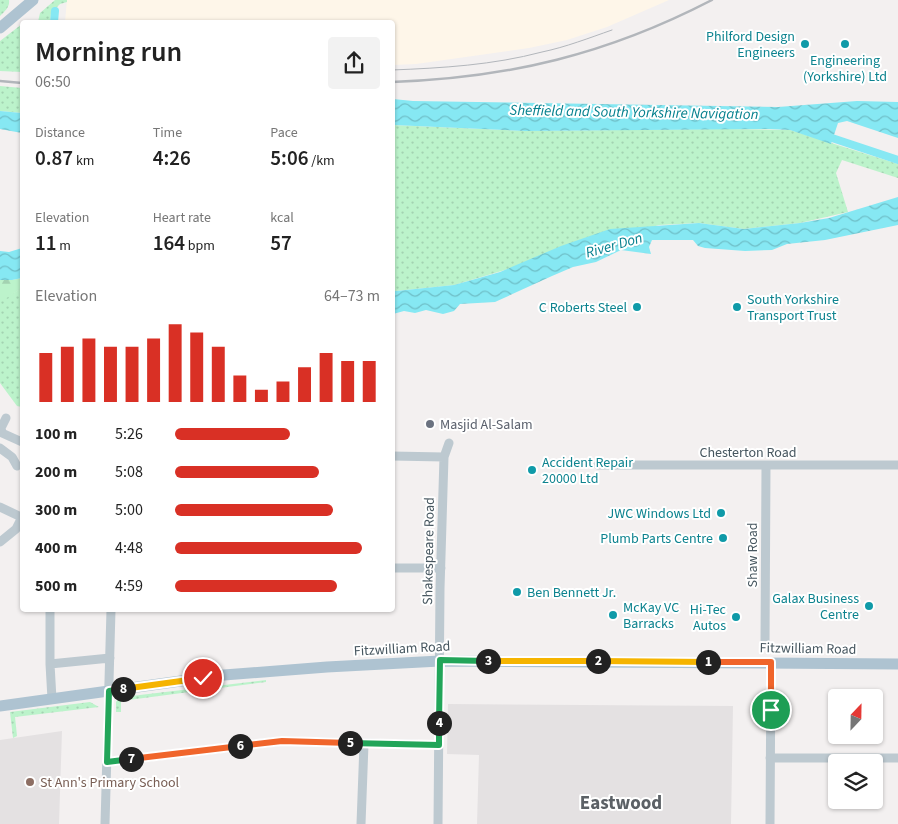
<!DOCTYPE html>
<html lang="en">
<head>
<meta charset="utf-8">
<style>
	body { margin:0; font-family:"Source Sans 3",sans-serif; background:#f2f2f2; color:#222; height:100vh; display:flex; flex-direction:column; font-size:19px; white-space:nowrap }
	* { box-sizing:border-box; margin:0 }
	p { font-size:16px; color:#767676 }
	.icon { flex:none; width:28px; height:28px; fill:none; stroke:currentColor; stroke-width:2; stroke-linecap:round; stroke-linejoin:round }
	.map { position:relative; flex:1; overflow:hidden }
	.panel { position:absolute; left:20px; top:20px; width:375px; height:592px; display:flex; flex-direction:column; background:#fff; border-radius:5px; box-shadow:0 1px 4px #0004 }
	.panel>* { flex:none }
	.needle { width:32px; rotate:22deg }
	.tools { position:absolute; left:828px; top:689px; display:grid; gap:10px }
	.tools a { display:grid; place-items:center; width:55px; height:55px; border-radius:5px; background:#fff; box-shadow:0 1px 4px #0004; font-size:25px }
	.pin { position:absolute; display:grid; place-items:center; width:42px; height:42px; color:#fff; margin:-21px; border:2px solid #fff; border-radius:50%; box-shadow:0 1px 5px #0007 }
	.km { position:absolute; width:25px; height:25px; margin:-12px; border-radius:50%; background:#222; color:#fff; font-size:14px; line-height:25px; text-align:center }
	.round { display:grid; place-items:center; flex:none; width:52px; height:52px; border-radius:5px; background:#f2f2f2 }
	.head { display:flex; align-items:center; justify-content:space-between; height:85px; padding:0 15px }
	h1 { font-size:28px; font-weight:600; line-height:38px }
	.metrics { display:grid; grid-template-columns:repeat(3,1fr); gap:8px; height:85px; padding:5px 15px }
	.metrics div { display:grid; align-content:center }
	.metrics b { font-size:21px; font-weight:600 }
	.metrics small { font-size:14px; font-weight:400 }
	.metrics p { font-size:14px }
	.chart { height:140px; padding:10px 15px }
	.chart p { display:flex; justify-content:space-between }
	.chart svg { width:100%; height:90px; margin-top:5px; stroke:#d93025; stroke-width:6 }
	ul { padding:0 15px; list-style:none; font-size:16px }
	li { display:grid; grid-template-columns:80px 60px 1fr; align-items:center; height:38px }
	li i { height:12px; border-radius:6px; background:#d93025 }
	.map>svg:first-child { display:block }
	.commercial { fill:#fef6e9 }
	.education { fill:#e4e1e2 }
	.grass { fill:url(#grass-dots) }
	.forest { fill:url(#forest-firs) }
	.water { fill:url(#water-waves) }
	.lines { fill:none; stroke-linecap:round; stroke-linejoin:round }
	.canal { stroke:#86e8f3; stroke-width:8 }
	.minor { stroke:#bdc9d0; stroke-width:9 }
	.major { stroke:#aec3d1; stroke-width:11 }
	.tram { stroke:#b2b6bb; stroke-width:1 }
	.rail { stroke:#b2b6bb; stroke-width:2.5 }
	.split-1-casing { stroke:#fff; stroke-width:10 }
	.split-2-casing { stroke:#fff; stroke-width:10 }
	.split-3-casing { stroke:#fff; stroke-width:10 }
	.split-4-casing { stroke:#fff; stroke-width:10 }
	.split-5-casing { stroke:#fff; stroke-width:10 }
	.split-6-casing { stroke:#fff; stroke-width:10 }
	.split-7-casing { stroke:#fff; stroke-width:10 }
	.split-8-casing { stroke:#fff; stroke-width:10 }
	.split-9-casing { stroke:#fff; stroke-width:10 }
	.split-1 { stroke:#f0652b; stroke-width:6 }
	.split-2 { stroke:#f5b400; stroke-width:6 }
	.split-3 { stroke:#f5b400; stroke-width:6 }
	.split-4 { stroke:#22a559; stroke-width:6 }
	.split-5 { stroke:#22a559; stroke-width:6 }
	.split-6 { stroke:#f0652b; stroke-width:6 }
	.split-7 { stroke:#f0652b; stroke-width:6 }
	.split-8 { stroke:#22a559; stroke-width:6 }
	.split-9 { stroke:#f5b400; stroke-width:6 }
	.culture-dot { fill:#0f9aa8; stroke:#fff; stroke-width:2 }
	.worship-dot { fill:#6b7280; stroke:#fff; stroke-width:2 }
	.education-dot { fill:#8d6e63; stroke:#fff; stroke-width:2 }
	.labels { text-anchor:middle; stroke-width:4; stroke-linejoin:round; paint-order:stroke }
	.culture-label { font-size:14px; fill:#0d838f; stroke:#fff; text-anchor:end }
	.worship-label { font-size:14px; fill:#5b616d; stroke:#fff; text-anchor:start }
	.street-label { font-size:14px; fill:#46565f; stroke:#fff }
	.education-label { font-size:14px; fill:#785e54; stroke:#fff; text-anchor:start }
	.water-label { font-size:15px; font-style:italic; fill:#05808e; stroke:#fff }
	.district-label { font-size:19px; font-weight:bold; fill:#5c6166; stroke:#fff }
</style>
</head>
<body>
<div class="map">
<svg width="898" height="824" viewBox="0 0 898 824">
	<defs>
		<pattern id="grass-dots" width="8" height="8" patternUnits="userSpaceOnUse" patternTransform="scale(1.25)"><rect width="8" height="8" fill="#bcf3cb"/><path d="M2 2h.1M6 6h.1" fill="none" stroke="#a3d2b1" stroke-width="1.8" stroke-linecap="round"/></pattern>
		<pattern id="forest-firs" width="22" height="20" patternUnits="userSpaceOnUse" patternTransform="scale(1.25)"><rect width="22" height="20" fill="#bcf3cb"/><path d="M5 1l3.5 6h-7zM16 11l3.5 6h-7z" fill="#a3d2b1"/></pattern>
		<pattern id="water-waves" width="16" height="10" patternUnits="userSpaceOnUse" patternTransform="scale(1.25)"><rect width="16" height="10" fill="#86e8f3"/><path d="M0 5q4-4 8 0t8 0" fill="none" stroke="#6fbfc8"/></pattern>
	</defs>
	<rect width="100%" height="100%" fill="#f3f0f0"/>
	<path class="commercial" d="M67,0H669L607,27L567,40L529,48L416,64L393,65L392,22H65Z"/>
	<path class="education" d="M448,704L733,706L731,824H477L479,755L447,754Z
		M62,731L59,824H0V740Z"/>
	<path class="grass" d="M0,0H9C10,7 5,11 0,16Z
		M55,0H67V2L60,4L51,13L50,22H38L40,13Z
		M22,24V72L0,71V41Z
		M0,86L22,88V113L0,111Z
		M392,125L525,131L724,129L790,130L898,164V178L842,160L836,173L848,212L800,223L744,229L699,223L659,225L454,285L396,291L392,290Z
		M22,288V407L17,406L0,383V298H5Z
		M266,680V682L121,701V712H116V702L119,698L123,697Z
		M90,702L99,707L15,717L17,736L13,738L10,712Z"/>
	<path class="forest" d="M22,278V288L5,299L0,298V280H12Z"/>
	<path class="water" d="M393,99L413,101L778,107L857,101L898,102V138L847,121L838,123L831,144L790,130L770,129L525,131L393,125Z
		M0,111L22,113V133L0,129Z
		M898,197V225L825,240L787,244L772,250L745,251L705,248L698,246L693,240H652L649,247L651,254L621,250L596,262L573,267L552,276L495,302L460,304L454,311L443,314L426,310L415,313L404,311L393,314V290L396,291L454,285L500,272L561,246L610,229L699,223L744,229L800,223L829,218Z
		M22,248V278L12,280H0V251L9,252Z"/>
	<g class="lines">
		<path class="canal" d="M54,22L55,11
			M823,135L898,160"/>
		<path class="minor" d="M6,418L1,428L2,433L22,442
			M0,448L12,457L17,466
			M392,456L444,457
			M598,465H898
			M0,507L21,517
			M0,542L16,529L22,517
			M392,568H441
			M50,610V664L52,699
			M765,644L766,466
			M50,664L110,658
			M770,758H898
			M107,762L282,741L439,745
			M105,824L111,610
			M361,824L364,744
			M438,824L440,589L444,457L449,443
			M770,824L771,662"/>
		<path class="major" d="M0,28L33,0
			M0,706L224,675L327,667L440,661L898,664"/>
		<path class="tram" d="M392,70C443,68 493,65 542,52C566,47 589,38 612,30"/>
		<path class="rail" d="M0,81L22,83
			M392,82C509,78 608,54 712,0"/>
	</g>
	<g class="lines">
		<g class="split-1-casing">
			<path id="split-1" d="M708,662H771V710"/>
		</g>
		<g class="split-2-casing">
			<path id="split-2" d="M598,661L708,662"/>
		</g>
		<g class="split-3-casing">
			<path id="split-3" d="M488,661H598"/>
		</g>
		<g class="split-4-casing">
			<path id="split-4" d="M439,723L440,660L488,661"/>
		</g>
		<g class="split-5-casing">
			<path id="split-5" d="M350,743L439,745V723"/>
		</g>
		<g class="split-6-casing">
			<path id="split-6" d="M240,746L282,741L350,743"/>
		</g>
		<g class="split-7-casing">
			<path id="split-7" d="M131,759L240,746"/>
		</g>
		<g class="split-8-casing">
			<path id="split-8" d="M123,689L109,691L107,762L131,759"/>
		</g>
		<g class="split-9-casing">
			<path id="split-9" d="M123,689L203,678"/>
		</g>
		<use href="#split-1" class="split-1"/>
		<use href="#split-2" class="split-2"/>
		<use href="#split-3" class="split-3"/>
		<use href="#split-4" class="split-4"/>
		<use href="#split-5" class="split-5"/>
		<use href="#split-6" class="split-6"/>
		<use href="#split-7" class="split-7"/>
		<use href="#split-8" class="split-8"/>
		<use href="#split-9" class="split-9"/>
	</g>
	<g class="culture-dot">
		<circle cx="805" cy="44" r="5"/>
		<circle cx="845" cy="44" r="5"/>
		<circle cx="637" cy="307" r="5"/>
		<circle cx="737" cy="307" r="5"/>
		<circle cx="532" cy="470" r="5"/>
		<circle cx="721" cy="513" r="5"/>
		<circle cx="723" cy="538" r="5"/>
		<circle cx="517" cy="592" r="5"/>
		<circle cx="869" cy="606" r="5"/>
		<circle cx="613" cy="615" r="5"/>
		<circle cx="736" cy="617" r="5"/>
	</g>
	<circle class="worship-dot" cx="430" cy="424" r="5"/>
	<circle class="education-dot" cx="30" cy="782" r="5"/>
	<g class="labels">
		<g class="culture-label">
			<text x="795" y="41">Philford Design<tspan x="795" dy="16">Engineers</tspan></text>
			<text x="845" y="65" text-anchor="middle">Engineering<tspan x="845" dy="16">(Yorkshire) Ltd</tspan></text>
			<text x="747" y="304" text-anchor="start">South Yorkshire<tspan x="747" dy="16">Transport Trust</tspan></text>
			<text x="627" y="312">C Roberts Steel</text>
			<text x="542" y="467" text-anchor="start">Accident Repair<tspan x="542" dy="16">20000 Ltd</tspan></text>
			<text x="711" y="518">JWC Windows Ltd</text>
			<text x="713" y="543">Plumb Parts Centre</text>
			<text x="527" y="597" text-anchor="start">Ben Bennett Jr.</text>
			<text x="859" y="603">Galax Business<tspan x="859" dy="16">Centre</tspan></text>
			<text x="623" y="612" text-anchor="start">McKay VC<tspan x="623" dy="16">Barracks</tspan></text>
			<text x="726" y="614">Hi-Tec<tspan x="726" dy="16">Autos</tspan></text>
		</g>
		<g class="worship-label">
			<text x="440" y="429">Masjid Al-Salam</text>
		</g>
		<g class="street-label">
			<text x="748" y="457">Chesterton Road</text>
			<text transform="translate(428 551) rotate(-89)" y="5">Shakespeare Road</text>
			<text transform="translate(752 555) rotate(-90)" y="5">Shaw Road</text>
			<text transform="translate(402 648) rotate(-3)" y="5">Fitzwilliam Road</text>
			<text transform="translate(808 648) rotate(1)" y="5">Fitzwilliam Road</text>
		</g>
		<g class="education-label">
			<text x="40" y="787">St Ann's Primary School</text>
		</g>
		<g class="water-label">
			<text transform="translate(634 112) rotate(1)" y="5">Sheffield and South Yorkshire Navigation</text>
			<text transform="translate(614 245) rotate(-16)" y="5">River Don</text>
		</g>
		<g class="district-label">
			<text x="621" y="809">Eastwood</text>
		</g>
	</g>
</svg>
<div class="tools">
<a><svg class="needle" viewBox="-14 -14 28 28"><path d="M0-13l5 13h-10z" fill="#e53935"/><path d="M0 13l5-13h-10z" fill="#767676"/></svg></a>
<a><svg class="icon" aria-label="layers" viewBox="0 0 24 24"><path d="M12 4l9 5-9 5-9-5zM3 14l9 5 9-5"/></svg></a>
</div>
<div class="pin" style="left:771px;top:710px;background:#1e9e55"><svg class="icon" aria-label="arrive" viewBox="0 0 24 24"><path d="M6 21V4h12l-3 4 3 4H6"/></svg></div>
<div class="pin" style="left:203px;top:678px;background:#d93025"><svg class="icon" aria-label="check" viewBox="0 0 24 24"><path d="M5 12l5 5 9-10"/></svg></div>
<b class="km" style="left:708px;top:662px">1</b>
<b class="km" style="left:598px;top:661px">2</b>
<b class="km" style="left:488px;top:661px">3</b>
<b class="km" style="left:439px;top:723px">4</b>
<b class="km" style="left:350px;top:743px">5</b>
<b class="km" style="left:240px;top:746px">6</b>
<b class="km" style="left:131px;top:759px">7</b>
<b class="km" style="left:123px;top:689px">8</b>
<section class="panel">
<div class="head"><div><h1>Morning run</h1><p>06:50</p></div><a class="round"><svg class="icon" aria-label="share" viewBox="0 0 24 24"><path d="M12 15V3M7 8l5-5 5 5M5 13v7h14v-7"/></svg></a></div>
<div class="metrics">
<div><p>Distance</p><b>0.87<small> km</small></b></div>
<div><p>Time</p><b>4:26</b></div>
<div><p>Pace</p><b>5:06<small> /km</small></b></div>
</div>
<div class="metrics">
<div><p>Elevation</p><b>11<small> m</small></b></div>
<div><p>Heart rate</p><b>164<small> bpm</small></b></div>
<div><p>kcal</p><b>57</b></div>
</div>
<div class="chart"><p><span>Elevation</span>64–73 m</p>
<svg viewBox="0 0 160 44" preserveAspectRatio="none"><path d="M5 44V20M15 44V17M25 44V13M35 44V17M45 44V17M55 44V13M65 44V6M75 44V10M85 44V17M95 44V31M105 44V38M115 44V34M125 44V27M135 44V20M145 44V24M155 44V24"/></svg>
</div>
<ul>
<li><b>100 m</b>5:26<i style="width:56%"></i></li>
<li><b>200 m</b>5:08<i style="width:70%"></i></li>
<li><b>300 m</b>5:00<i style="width:77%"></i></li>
<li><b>400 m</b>4:48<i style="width:91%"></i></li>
<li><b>500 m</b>4:59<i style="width:79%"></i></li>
</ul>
</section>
</div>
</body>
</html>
